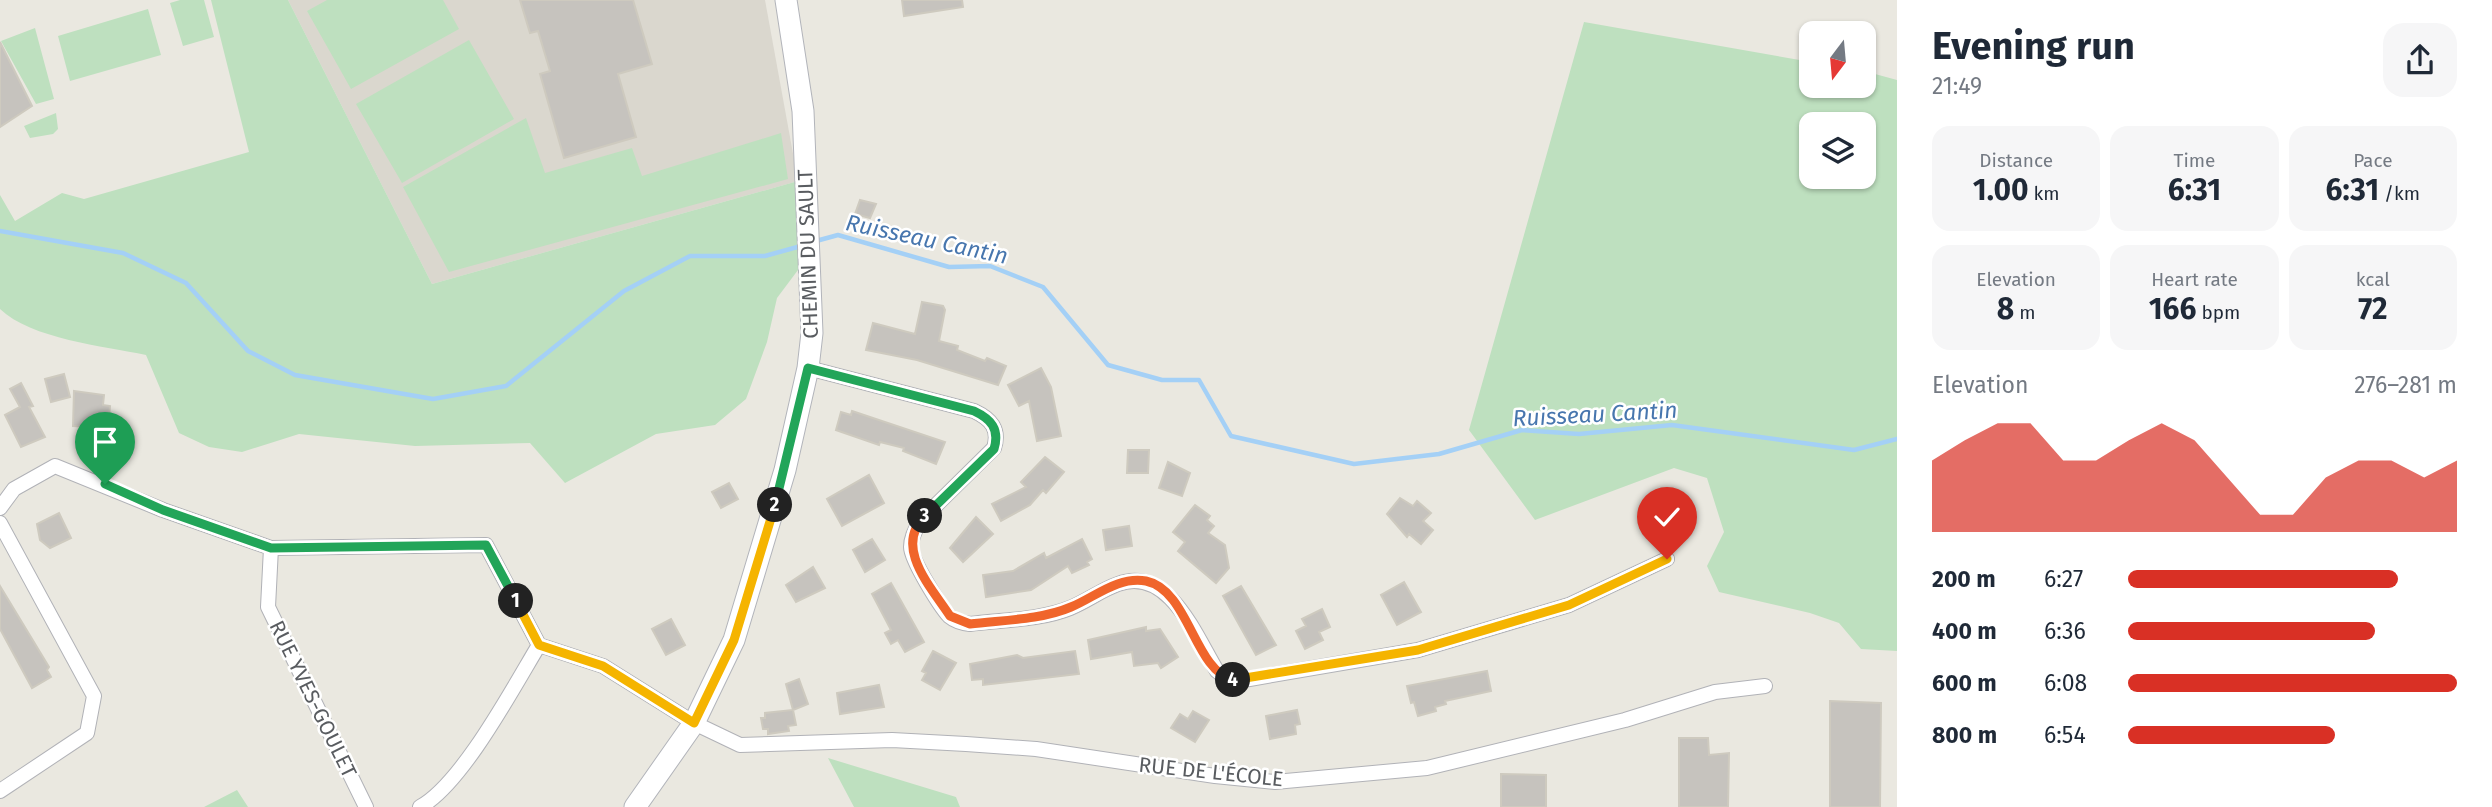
<!DOCTYPE html>
<html lang="en">
<head>
<meta charset="utf-8">
<style>
	body { margin:0; font-family:"Fira Sans",sans-serif; background:#f6f6f7; color:#1f2937; height:100vh; display:flex; flex-direction:column; font-size:26px; white-space:nowrap }
	* { box-sizing:border-box; margin:0 }
	p { font-size:23px; color:#747a83 }
	.icon { flex:none; width:38px; height:38px; fill:none; stroke:currentColor; stroke-width:2; stroke-linecap:round; stroke-linejoin:round }
	.map { position:relative; flex:1; overflow:hidden }
	.sheet { display:flex; flex-direction:column; background:#fff; width:595px }
	.sheet>* { flex:none }
	.needle { width:46px; rotate:196deg }
	.tools { position:absolute; left:1799px; top:21px; display:grid; gap:14px }
	.tools a { display:grid; place-items:center; width:77px; height:77px; border-radius:14px; background:#fff; box-shadow:0 2px 5px #0004; font-size:35px }
	.pin { position:absolute; display:grid; place-items:center; width:60px; height:60px; color:#fff; margin:-72px -30px; border-radius:50% 50% 50% 0; rotate:-45deg; box-shadow:0 0 7px #0007 }
	.pin .icon { rotate:45deg }
	.km { position:absolute; width:35px; height:35px; margin:-18px; border-radius:50%; background:#222; color:#fff; font-size:19px; line-height:35px; text-align:center }
	.round { display:grid; place-items:center; flex:none; width:74px; height:74px; border-radius:21px; background:#f6f6f7 }
	.head { display:flex; align-items:center; justify-content:space-between; height:119px; padding:0 35px }
	h1 { font-size:38px; font-weight:700; line-height:52px }
	.stats { display:grid; grid-template-columns:repeat(3,1fr); gap:10px; height:119px; padding:7px 35px }
	.stats div { display:grid; align-content:center; border-radius:18px; background:#f6f6f7; text-align:center }
	.stats b { font-size:30px; font-weight:700 }
	.stats small { font-size:19px; font-weight:400 }
	.stats p { font-size:19px }
	.chart { height:196px; padding:14px 35px }
	.chart p { display:flex; justify-content:space-between }
	.chart svg { width:100%; height:126px; margin-top:7px; fill:#d93025; opacity:.7 }
	ul { padding:0 35px; list-style:none; font-size:23px }
	li { display:grid; grid-template-columns:112px 84px 1fr; align-items:center; height:52px }
	li i { height:18px; border-radius:9px; background:#d93025 }
	main { display:flex; flex:1; min-height:0 }
	.map>svg:first-child { display:block }
	.education { fill:#dad7ce }
	.green { fill:#bee0bf; fill-rule:evenodd }
	.lines { fill:none; stroke-linecap:round; stroke-linejoin:round }
	.stream { stroke:#a4d0f6; stroke-width:4.5 }
	.building { fill:#c6c3be; stroke:#cecabf; stroke-width:2 }
	.street-casing { stroke:#b1b2b7; stroke-width:16 }
	.secondary-casing { stroke:#b2b4ba; stroke-width:23 }
	.street { stroke:#fff; stroke-width:14 }
	.secondary { stroke:#fff; stroke-width:21 }
	.split-1-casing { stroke:#fff; stroke-width:14 }
	.split-2-casing { stroke:#fff; stroke-width:14 }
	.split-3-casing { stroke:#fff; stroke-width:14 }
	.split-4-casing { stroke:#fff; stroke-width:14 }
	.split-5-casing { stroke:#fff; stroke-width:14 }
	.split-1 { stroke:#22a559; stroke-width:9 }
	.split-2 { stroke:#f5b400; stroke-width:9 }
	.split-3 { stroke:#22a559; stroke-width:9 }
	.split-4 { stroke:#f0652b; stroke-width:9 }
	.split-5 { stroke:#f5b400; stroke-width:9 }
	.labels { text-anchor:middle; stroke-width:5; stroke-linejoin:round; paint-order:stroke }
	.street-label { font-size:21px; fill:#595c60; stroke:#fff }
	.water-label { font-size:23px; font-style:italic; fill:#4776ae; stroke:#fff }
</style>
</head>
<body>
<main>
<div class="map">
<svg width="1897" height="807" viewBox="0 0 1897 807">
	<rect width="100%" height="100%" fill="#eae8e0"/>
	<path class="education" d="M288,0H765L798,181L432,284Z"/>
	<path class="green" d="M180,0H204L214,37L183,46L170,3Z
		M211,0H288L432,284L798,181V270L777,298L767,342L746,399L715,425L656,434L565,483L530,443L415,446L299,434L242,452L209,447L179,433L146,355C104,346 31,339 0,309V195L15,221L62,193L84,199L249,152Z
		M327,0H443L459,29L351,89L307,11Z
		M148,9L161,55L70,81L58,36Z
		M1584,22L1811,62V86H1864V71L1897,80V651L1861,649L1839,623L1810,613L1719,592L1707,566L1724,532L1707,478L1674,468L1535,520L1469,430ZM1811,124H1864V177H1811Z
		M35,28L54,99L36,104L1,41Z
		M469,40L514,119L402,183L356,104Z
		M56,113L58,129L53,134L30,138L24,126Z
		M526,118L545,173L632,148L642,176L781,133L788,179L449,272L403,187Z
		M828,758L956,797L960,807H854Z
		M237,790L248,807H204Z"/>
	<g class="lines">
		<path class="stream" d="M0,231L123,253L186,283L248,351L295,375L433,399L506,386L624,291L690,256H765L801,246
			M816,241L838,235L949,267L990,266L1043,287L1108,365L1162,380H1199L1231,436L1354,464L1439,454L1522,430L1579,434L1672,425L1854,450L1897,439"/>
	</g>
	<path class="building" d="M520,0H633L652,64L618,74L636,137L564,158L540,74L550,71L538,31L530,33Z
		M902,0H962L963,7L904,16Z
		M0,42L32,106L0,127Z
		M860,200L876,204L870,218L855,214Z
		M922,302L943,306L945,310L939,341L958,346L957,350L985,361L987,358L1006,366L998,385L917,360L866,350L873,323L915,334Z
		M1041,368L1051,387L1061,436L1037,441L1029,401L1019,406L1008,385Z
		M64,374L70,397L51,402L45,379Z
		M21,383L33,406L29,407L45,437L21,447L5,415L20,407L10,389Z
		M74,391L104,395L103,405L110,406L108,428L73,426Z
		M852,411L945,442L936,464L903,451L904,448L880,442L879,445L836,430L841,412L851,415Z
		M1128,450H1149L1148,473H1127Z
		M1045,457L1064,472L1046,493L1043,490L1030,505L1001,521L992,504L1026,487L1021,482Z
		M1168,462L1190,473L1182,496L1159,488Z
		M869,475L884,503L842,526L827,499Z
		M729,483L738,499L721,508L712,492Z
		M1400,498L1413,506L1417,501L1431,513L1423,521L1433,530L1421,544L1409,534L1407,537L1387,514Z
		M1195,505L1210,516L1207,520L1214,526L1208,533L1225,545L1229,568L1216,583L1178,551L1185,542L1173,532Z
		M59,513L71,538L50,548L40,540L37,524Z
		M976,517L993,534L963,562L950,548Z
		M1129,526L1132,546L1106,550L1103,530Z
		M872,539L885,560L865,572L853,550Z
		M1082,539L1092,559L1087,562L1089,565L1072,573L1068,566L1031,590L986,597L983,575L1013,571L1044,553L1046,558Z
		M813,567L825,588L796,602L786,585Z
		M1404,582L1421,612L1397,625L1381,595Z
		M891,583L924,642L905,652L898,640L891,644L885,633L891,630L872,594Z
		M0,586L49,667L47,670L51,677L32,688L0,629Z
		M1241,586L1276,645L1256,655L1223,596Z
		M1322,609L1330,627L1319,632L1323,640L1305,649L1296,631L1306,626L1302,619Z
		M671,619L685,645L666,655L652,629Z
		M1146,627V631L1160,629L1178,657L1161,668L1158,663L1134,666L1132,652L1091,659L1088,640Z
		M933,651L956,663L940,690L922,680L926,673L922,671Z
		M1075,651L1079,674L983,685V679L972,680L970,664L1017,655L1023,658Z
		M1487,671L1491,691L1445,701L1446,704L1435,707L1436,711L1418,716L1414,702L1411,703L1407,686Z
		M799,679L808,704L793,710L796,725L788,726L789,731L768,734V729H763L761,718H765V713L793,710L786,684Z
		M879,685L884,707L840,714L837,693Z
		M1830,701L1881,703L1880,807H1830Z
		M1297,710L1300,724L1295,725L1296,734L1270,739L1266,716Z
		M1193,711L1209,720L1195,742L1171,728L1180,714L1188,719Z
		M1679,738H1708L1709,755L1729,753L1728,807H1679Z
		M1501,774L1546,775V807H1501Z"/>
	<g class="lines">
		<g class="street-casing">
			<path id="street" d="M808,368L974,411C991,419 1000,429 994,448L920,521C916,529 911,537 911,547C911,560 940,606 949,616C955,621 962,623 970,624C1001,620 1041,620 1070,608C1087,601 1101,590 1118,584C1169,565 1196,637 1217,671L1226,678L1238,681L1418,650L1569,605L1667,559
				M0,508L14,489L55,466L163,510L271,548L486,545L539,645L603,666L694,723L740,745L892,740L966,744L1036,749L1215,776L1275,782L1427,768L1625,720L1715,692L1765,686
				M0,523L94,696L87,733L0,791
				M271,548L268,607L366,807
				M420,807C462,784 513,688 539,645"/>
		</g>
		<g class="secondary-casing">
			<path id="secondary" d="M635,807L694,723L734,640L785,470L808,368L812,333L803,111L786,0"/>
		</g>
		<use href="#street" class="street"/>
		<use href="#secondary" class="secondary"/>
	</g>
	<g class="lines">
		<g class="split-1-casing">
			<path id="split-1" d="M105,484L163,510L271,548L486,545L516,601"/>
		</g>
		<g class="split-2-casing">
			<path id="split-2" d="M516,601L539,645L603,666L694,723L734,640L775,505"/>
		</g>
		<g class="split-3-casing">
			<path id="split-3" d="M775,505L808,368L974,411C991,419 1000,429 994,449L925,516"/>
		</g>
		<g class="split-4-casing">
			<path id="split-4" d="M925,516C893,547 931,587 950,616L970,624C1001,620 1041,620 1071,607C1095,597 1118,576 1146,581C1189,590 1194,670 1233,680"/>
		</g>
		<g class="split-5-casing">
			<path id="split-5" d="M1233,680L1418,650L1569,605L1667,559"/>
		</g>
		<use href="#split-1" class="split-1"/>
		<use href="#split-2" class="split-2"/>
		<use href="#split-3" class="split-3"/>
		<use href="#split-4" class="split-4"/>
		<use href="#split-5" class="split-5"/>
	</g>
	<g class="labels">
		<g class="street-label">
			<text transform="translate(808 254) rotate(-92)" y="7">CHEMIN DU SAULT</text>
			<text transform="translate(313 699) rotate(64)" y="7">RUE YVES-GOULET</text>
			<text transform="translate(1211 772) rotate(6)" y="7">RUE DE L'ÉCOLE</text>
		</g>
		<g class="water-label">
			<text transform="translate(927 239) rotate(12)" y="8">Ruisseau Cantin</text>
			<text transform="translate(1595 414) rotate(-3)" y="8">Ruisseau Cantin</text>
		</g>
	</g>
</svg>
<div class="tools">
<a><svg class="needle" viewBox="-14 -14 28 28"><path d="M0-13l5 13h-10z" fill="#e53935"/><path d="M0 13l5-13h-10z" fill="#747a83"/></svg></a>
<a><svg class="icon" aria-label="layers" viewBox="0 0 24 24"><path d="M12 4l9 5-9 5-9-5zM3 14l9 5 9-5"/></svg></a>
</div>
<div class="pin" style="left:105px;top:484px;background:#1e9e55"><svg class="icon" aria-label="arrive" viewBox="0 0 24 24"><path d="M6 21V4h12l-3 4 3 4H6"/></svg></div>
<div class="pin" style="left:1667px;top:559px;background:#d93025"><svg class="icon" aria-label="check" viewBox="0 0 24 24"><path d="M5 12l5 5 9-10"/></svg></div>
<b class="km" style="left:516px;top:601px">1</b>
<b class="km" style="left:775px;top:505px">2</b>
<b class="km" style="left:925px;top:516px">3</b>
<b class="km" style="left:1233px;top:680px">4</b>
</div>
<section class="sheet">
<div class="head"><div><h1>Evening run</h1><p>21:49</p></div><a class="round"><svg class="icon" aria-label="share" viewBox="0 0 24 24"><path d="M12 15V3M7 8l5-5 5 5M5 13v7h14v-7"/></svg></a></div>
<div class="stats">
<div><p>Distance</p><b>1.00<small> km</small></b></div>
<div><p>Time</p><b>6:31</b></div>
<div><p>Pace</p><b>6:31<small> /km</small></b></div>
</div>
<div class="stats">
<div><p>Elevation</p><b>8<small> m</small></b></div>
<div><p>Heart rate</p><b>166<small> bpm</small></b></div>
<div><p>kcal</p><b>72</b></div>
</div>
<div class="chart"><p><span>Elevation</span>276–281 m</p>
<svg viewBox="0 0 160 44" preserveAspectRatio="none"><path d="M0 44V19L10 12L20 6L30 6L40 19L50 19L60 12L70 6L80 12L90 25L100 38L110 38L120 25L130 19L140 19L150 25L160 19V44z"/></svg>
</div>
<ul>
<li><b>200 m</b>6:27<i style="width:82%"></i></li>
<li><b>400 m</b>6:36<i style="width:75%"></i></li>
<li><b>600 m</b>6:08<i style="width:100%"></i></li>
<li><b>800 m</b>6:54<i style="width:63%"></i></li>
</ul>
</section>
</main>
</body>
</html>
